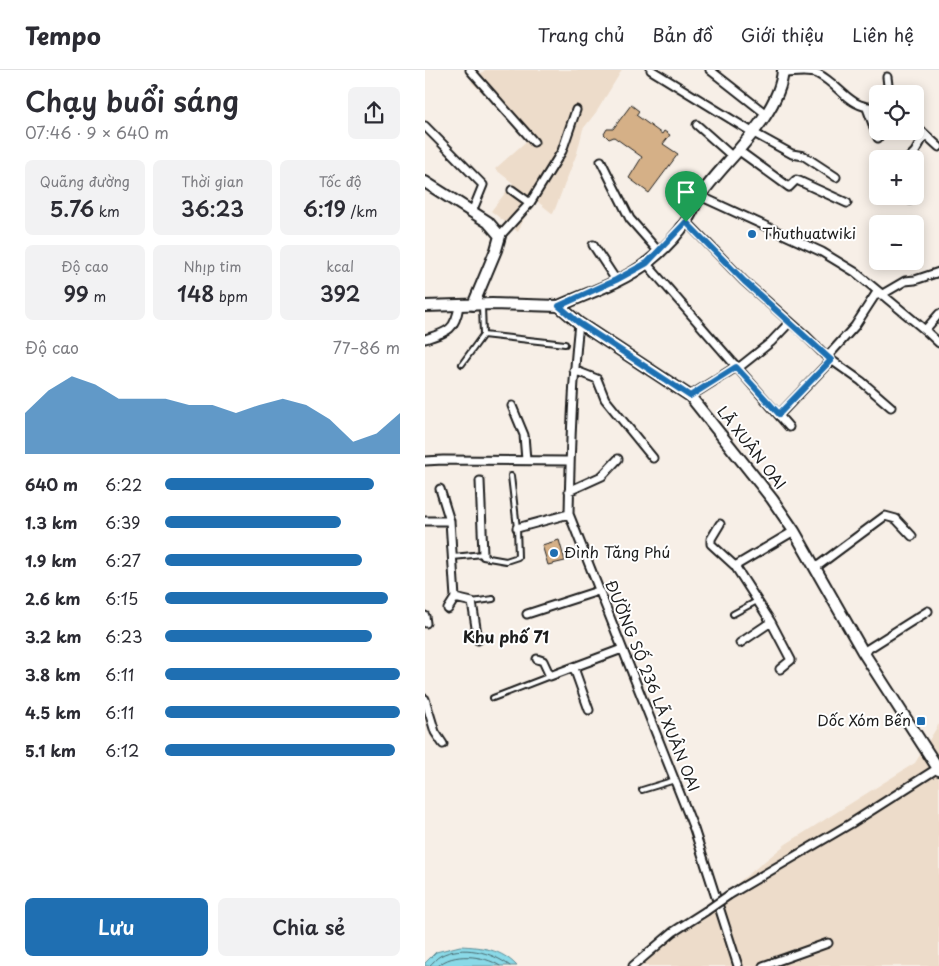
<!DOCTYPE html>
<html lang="vi">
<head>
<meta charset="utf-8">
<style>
	body { margin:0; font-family:"Playpen Sans",sans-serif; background:#f2f2f3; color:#2b2b33; height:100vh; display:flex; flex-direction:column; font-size:19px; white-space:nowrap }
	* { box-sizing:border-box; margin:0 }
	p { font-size:16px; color:#7c7c81 }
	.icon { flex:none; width:28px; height:28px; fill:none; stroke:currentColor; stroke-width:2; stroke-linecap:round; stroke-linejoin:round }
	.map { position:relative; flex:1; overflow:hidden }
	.side { display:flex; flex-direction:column; background:#fff; width:425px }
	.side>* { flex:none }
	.fabs { position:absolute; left:444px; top:15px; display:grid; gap:10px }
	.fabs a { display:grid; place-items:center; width:55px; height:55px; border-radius:8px; background:#fff; box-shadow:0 2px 12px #0003; font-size:25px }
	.pin { position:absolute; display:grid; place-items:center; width:42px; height:42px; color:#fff; margin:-51px -21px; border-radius:50% 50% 50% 0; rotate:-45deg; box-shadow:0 0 5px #0007 }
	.pin .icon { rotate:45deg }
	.round { display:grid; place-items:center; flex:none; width:52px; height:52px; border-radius:8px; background:#f2f2f3 }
	.head { display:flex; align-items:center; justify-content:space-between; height:85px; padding:0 25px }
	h1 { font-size:28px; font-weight:600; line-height:38px }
	.metrics { display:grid; grid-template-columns:repeat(3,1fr); gap:8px; height:85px; padding:5px 25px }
	.metrics div { display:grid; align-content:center; border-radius:8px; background:#f2f2f3; text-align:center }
	.metrics b { font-size:21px; font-weight:600 }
	.metrics small { font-size:14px; font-weight:400 }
	.metrics p { font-size:14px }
	.chart { height:140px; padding:10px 25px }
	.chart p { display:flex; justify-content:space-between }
	.chart svg { width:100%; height:90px; margin-top:5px; fill:#1f6fb2; opacity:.7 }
	.action { display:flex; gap:10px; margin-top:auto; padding:10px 25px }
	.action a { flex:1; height:58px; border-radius:8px; background:#1f6fb2; color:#fff; font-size:20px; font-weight:600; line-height:58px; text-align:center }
	.action a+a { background:#f2f2f3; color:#2b2b33 }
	ul { padding:0 25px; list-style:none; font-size:16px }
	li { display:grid; grid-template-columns:80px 60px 1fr; align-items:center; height:38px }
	li i { height:12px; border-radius:6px; background:#1f6fb2 }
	header { display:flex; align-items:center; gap:30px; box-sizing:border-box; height:70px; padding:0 25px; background:#fff; border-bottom:1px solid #e1e1e2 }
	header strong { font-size:24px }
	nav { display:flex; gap:28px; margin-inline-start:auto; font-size:18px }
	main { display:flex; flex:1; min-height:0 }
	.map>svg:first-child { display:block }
	.built { fill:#eddcca }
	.water { fill:#8ad9e7; stroke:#5e8d96 }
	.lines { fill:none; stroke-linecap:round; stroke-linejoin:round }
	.shore { stroke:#48686d; stroke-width:1 }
	.building { fill:#d5b087; stroke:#1c1c1c }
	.lane-casing { stroke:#1c1c1c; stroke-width:8 }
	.street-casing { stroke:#1c1c1c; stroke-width:11 }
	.secondary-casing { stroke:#1c1c1c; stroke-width:14 }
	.lane { stroke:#fff; stroke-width:4 }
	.street { stroke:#fff; stroke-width:7 }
	.secondary { stroke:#fff; stroke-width:10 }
	.street-bridge-casing { stroke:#1c1c1c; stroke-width:11; stroke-linecap:butt }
	.street-bridge { stroke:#fff; stroke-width:7 }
	.route-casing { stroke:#fff; stroke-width:10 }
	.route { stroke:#1f6fb2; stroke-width:6 }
	.poi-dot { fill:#1f6fb2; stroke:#fff; stroke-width:2 }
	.labels { text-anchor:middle; stroke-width:4; stroke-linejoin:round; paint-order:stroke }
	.poi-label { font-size:15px; fill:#1c1c1c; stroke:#fff; text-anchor:start }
	.street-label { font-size:15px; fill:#1c1c1c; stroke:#fff }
	.neighbourhood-label { font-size:16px; font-weight:bold; fill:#1c1c1c; stroke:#fff }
</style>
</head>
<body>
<header>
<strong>Tempo</strong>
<nav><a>Trang chủ</a><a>Bản đồ</a><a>Giới thiệu</a><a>Liên hệ</a></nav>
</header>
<main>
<section class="side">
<div class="head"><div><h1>Chạy buổi sáng</h1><p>07:46 · 9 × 640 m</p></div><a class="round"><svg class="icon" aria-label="share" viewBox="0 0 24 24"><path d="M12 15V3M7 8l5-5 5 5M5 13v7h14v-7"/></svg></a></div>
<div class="metrics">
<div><p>Quãng đường</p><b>5.76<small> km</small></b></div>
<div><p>Thời gian</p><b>36:23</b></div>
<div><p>Tốc độ</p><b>6:19<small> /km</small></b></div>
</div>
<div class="metrics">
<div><p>Độ cao</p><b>99<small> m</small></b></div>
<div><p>Nhịp tim</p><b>148<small> bpm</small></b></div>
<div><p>kcal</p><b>392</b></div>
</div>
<div class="chart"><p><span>Độ cao</span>77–86 m</p>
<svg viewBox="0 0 160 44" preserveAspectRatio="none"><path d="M0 44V24L10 13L20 6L30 10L40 17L50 17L60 17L70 20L80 20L90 24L100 20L110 17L120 20L130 27L140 38L150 34L160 24V44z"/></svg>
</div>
<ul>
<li><b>640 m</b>6:22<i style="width:89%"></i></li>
<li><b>1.3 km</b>6:39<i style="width:75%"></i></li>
<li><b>1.9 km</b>6:27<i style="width:84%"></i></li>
<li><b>2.6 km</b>6:15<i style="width:95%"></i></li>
<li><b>3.2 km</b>6:23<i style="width:88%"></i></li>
<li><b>3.8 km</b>6:11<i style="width:100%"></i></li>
<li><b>4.5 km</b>6:11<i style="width:100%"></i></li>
<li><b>5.1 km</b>6:12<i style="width:98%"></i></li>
</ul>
<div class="action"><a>Lưu</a><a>Chia sẻ</a></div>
</section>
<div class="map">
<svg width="514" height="896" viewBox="0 0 514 896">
	<rect width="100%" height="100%" fill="#f7efe7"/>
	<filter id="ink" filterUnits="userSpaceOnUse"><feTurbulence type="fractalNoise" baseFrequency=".02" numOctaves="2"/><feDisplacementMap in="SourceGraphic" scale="10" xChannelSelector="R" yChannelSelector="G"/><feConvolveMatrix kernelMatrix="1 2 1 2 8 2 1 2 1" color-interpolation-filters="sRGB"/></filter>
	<g filter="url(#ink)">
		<path class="built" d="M60,0H197L172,41L158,59L152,83L128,144L108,128L93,162L66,141L88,113L70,99L106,67L46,12Z
			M514,654V896H210L361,774L490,693Z"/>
		<path class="water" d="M35,876C57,877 76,879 92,896H0V893L11,882Z"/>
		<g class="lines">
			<path class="shore" d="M4,896C8,893 11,888 15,886C37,874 67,882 85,896
				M13,896C27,882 59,885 75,896"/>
		</g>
		<path class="building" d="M206,35L214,41L211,45L237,64L239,61L245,65L238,74L253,84L224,123L204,108L217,87L189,67L184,69L179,64L182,59H188Z
			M134,470L140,491L123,495L117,475Z"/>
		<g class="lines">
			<g class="lane-casing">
				<path id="lane" d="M58,265L140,274
					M37,294L58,265L57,236
					M28,487L58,484V487L81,491L93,487L92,458L86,406
					M47,532L68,529
					M308,544L332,531
					M68,628L125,606
					M217,720L250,710"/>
			</g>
			<g class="street-casing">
				<path id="street" d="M45,0L109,72
					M226,0L327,62L367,84L379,86L411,107
					M285,0L341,44
					M358,3C369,3 383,0 393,4C415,15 425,40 452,37
					M462,7L464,24
					M442,38L453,68
					M272,55L308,87
					M490,55L514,77
					M0,56L58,115L47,142
					M313,80L364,117L371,110L374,111L422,133
					M483,89L490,82L500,64
					M176,91L205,149L234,182
					M275,126L397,182L430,202L500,260L514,244
					M480,126L485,130
					M105,133L137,81L151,40
					M261,151L319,211L380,265L402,287L436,311L466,337
					M75,166L105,133L87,120
					M168,175L191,210
					M221,193L364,357
					M456,225L480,211L490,210L514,202
					M154,253C147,317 145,380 144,444L269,759L313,896
					M500,260L514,273
					M0,269C22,262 30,261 34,236
					M402,287L430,256L452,222
					M312,299L346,272L365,252
					M149,300L172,309L180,329L228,388
					M265,326L311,297
					M87,336L99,365L101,390
					M354,345L406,290
					M0,391L18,390L143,391
					M55,411L58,484
					M15,419L25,451
					M144,421L177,406L193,389
					M0,451H25L30,528L23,539
					M295,454L286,469V474L310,496
					M92,458L144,444
					M390,498L460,446L471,449L487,466
					M30,528L47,532L53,570
					M102,544L173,521
					M0,546L1,553
					M346,552L366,590L355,599
					M315,573L346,552L310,496L369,461
					M438,582L503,541
					M112,589L118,591L125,606L197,579
					M149,598L164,640
					M0,629L10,662L18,674
					M304,825L425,754L513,698
					M208,896L248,862L281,841
					M338,896L403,873"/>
			</g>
			<g class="secondary-casing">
				<path id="secondary" d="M0,112L63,152L75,166L71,180L48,235
					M0,236L67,234L134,236L154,253L265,326L347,429L369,461L438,582L514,700
					M134,236C163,223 198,212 223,192C237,181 253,165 262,150C267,142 270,134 275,126C300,90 355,46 358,0"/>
			</g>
			<use href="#lane" class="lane"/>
			<use href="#street" class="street"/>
			<use href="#secondary" class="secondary"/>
			<g class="street-bridge-casing">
				<path id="street-bridge" d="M281,841L304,825"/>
			</g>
			<use href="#street-bridge" class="street-bridge"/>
		</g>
	</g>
	<g class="lines" filter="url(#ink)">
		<g class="route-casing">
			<path id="route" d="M261,152L319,211L406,290L354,344L311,297L265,326L154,253L134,236L191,210L222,193Z"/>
		</g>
		<use href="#route" class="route"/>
	</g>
	<g class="poi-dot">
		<circle cx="327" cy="164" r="5"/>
		<circle cx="129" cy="483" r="5"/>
		<rect x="491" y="646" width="10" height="10" rx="2.5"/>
	</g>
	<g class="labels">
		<g class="poi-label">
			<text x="337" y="169">Thuthuatwiki</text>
			<text x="139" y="488">Đình Tăng Phú</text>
			<text x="486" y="656" text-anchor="end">Dốc Xóm Bến</text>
		</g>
		<g class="street-label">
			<text transform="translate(326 378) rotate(52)" y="5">LÃ XUÂN OAI</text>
			<text transform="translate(227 616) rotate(68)" y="5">ĐƯỜNG SỐ 236 LÃ XUÂN OAI</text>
		</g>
		<g class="neighbourhood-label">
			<text x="81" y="573">Khu phố 71</text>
		</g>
	</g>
</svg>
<div class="fabs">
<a><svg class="icon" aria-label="locate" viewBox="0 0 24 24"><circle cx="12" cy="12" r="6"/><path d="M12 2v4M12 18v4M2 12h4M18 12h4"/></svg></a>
<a>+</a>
<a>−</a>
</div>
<div class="pin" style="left:261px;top:152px;background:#1e9e55"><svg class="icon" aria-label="arrive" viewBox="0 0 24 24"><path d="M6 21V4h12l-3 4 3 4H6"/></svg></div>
</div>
</main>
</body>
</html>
